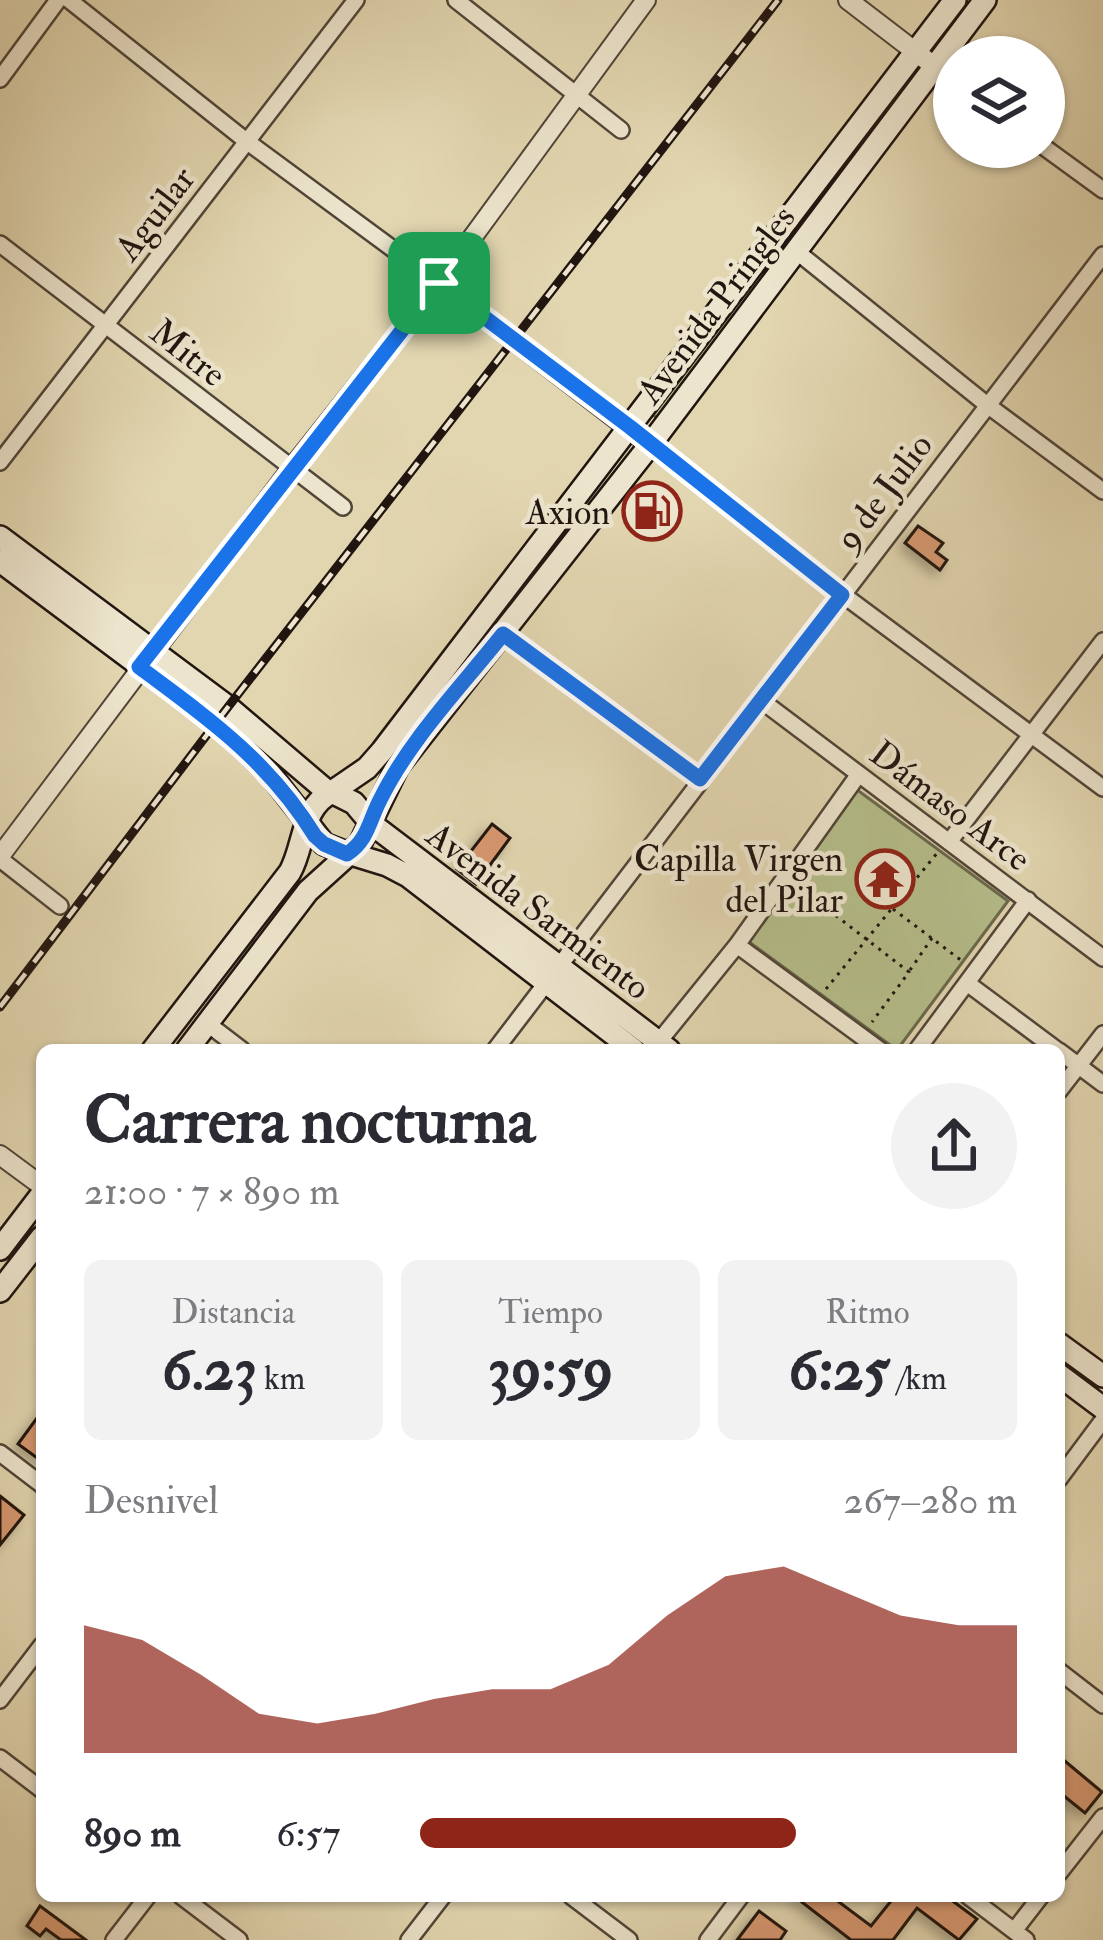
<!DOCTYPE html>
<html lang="es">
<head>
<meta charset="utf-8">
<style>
	body { margin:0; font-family:"IM FELL Double Pica",serif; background:#f2f2f3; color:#2b2b33; height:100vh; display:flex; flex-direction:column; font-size:45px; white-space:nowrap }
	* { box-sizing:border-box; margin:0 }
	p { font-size:39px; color:#7c7c81 }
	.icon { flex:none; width:66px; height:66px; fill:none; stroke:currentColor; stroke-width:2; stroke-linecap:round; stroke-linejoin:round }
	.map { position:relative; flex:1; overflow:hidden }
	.details { position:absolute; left:36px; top:1044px; width:1029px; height:858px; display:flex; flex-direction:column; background:#fff; border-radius:18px; box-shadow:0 3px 9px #0004 }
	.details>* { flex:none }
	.buttons { position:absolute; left:933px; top:36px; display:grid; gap:24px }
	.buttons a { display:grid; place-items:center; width:132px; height:132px; border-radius:50%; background:#fff; box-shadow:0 3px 9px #0004; font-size:60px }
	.pin { position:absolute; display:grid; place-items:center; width:102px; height:102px; color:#fff; margin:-51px; border-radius:24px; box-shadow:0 6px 18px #0006 }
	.round { display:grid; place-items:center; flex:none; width:126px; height:126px; border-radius:63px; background:#f2f2f3 }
	.overview { display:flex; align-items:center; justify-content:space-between; height:204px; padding:0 48px }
	h1 { font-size:66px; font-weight:700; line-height:90px }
	.metrics { display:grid; grid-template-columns:repeat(3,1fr); gap:18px; height:204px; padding:12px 48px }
	.metrics div { display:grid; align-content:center; border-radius:18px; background:#f2f2f3; text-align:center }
	.metrics b { font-size:60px; font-weight:700 }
	.metrics small { font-size:33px; font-weight:400 }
	.metrics p { font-size:33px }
	.chart { height:336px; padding:24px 48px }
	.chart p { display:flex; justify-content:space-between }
	.chart svg { width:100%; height:216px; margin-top:12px; fill:#8f2418; opacity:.7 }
	ul { padding:0 48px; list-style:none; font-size:39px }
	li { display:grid; grid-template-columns:192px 144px 1fr; align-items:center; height:90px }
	li i { height:30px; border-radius:15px; background:#8f2418 }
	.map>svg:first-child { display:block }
	.green { fill:#b4bd8a; stroke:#6a694d; stroke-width:3 }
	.building { fill:#d69871; stroke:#211510; stroke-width:3; filter:url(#shadow) }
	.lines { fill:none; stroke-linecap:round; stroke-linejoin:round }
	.minor-casing { stroke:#514538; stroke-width:20 }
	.tertiary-casing { stroke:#514538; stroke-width:22 }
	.secondary-casing { stroke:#211510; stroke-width:26 }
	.path { stroke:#211510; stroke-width:3; stroke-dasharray:3 6; stroke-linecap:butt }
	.minor { stroke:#ece4cc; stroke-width:15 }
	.tertiary { stroke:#ece4cc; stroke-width:18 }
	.secondary { stroke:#ece4cc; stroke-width:21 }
	.rail-casing { stroke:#211510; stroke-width:9 }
	.rail { stroke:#ece4cc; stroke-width:4.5; stroke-dasharray:14; stroke-linecap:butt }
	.route-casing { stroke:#fff; stroke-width:24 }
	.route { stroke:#1a73e8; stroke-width:15 }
	.labels { text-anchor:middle; stroke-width:9; stroke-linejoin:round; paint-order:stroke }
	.street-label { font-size:36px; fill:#211510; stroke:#ece4cc }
	.poi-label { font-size:36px; fill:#211510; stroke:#ece4cc; text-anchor:end }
</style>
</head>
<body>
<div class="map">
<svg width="1103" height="1940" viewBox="0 0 1103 1940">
	<defs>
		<filter id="shadow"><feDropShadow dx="-5.5" dy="5.5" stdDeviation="6" flood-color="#0004"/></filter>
	</defs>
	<rect width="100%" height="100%" fill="#e2d6b0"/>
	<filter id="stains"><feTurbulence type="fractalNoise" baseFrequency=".00167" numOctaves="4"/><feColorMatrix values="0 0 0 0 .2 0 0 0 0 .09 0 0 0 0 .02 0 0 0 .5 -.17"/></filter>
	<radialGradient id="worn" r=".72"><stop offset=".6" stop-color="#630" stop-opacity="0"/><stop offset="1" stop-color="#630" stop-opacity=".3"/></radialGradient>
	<path class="green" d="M909,72L914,76L658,419L653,415Z
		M856,789L1008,901L897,1050L745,939Z"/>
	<path class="building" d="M918,526L943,543L936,552L947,560L940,570L905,543Z
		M492,824L510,838L476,884L457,869Z
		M42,1411V1458L40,1460L18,1444Z
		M0,1496L24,1515L0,1545Z
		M1060,1757L1102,1792L1085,1813L1059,1792Z
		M794,1896H831L871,1926L895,1896H946L977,1919L959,1940L917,1908L893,1940H851Z
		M40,1906L86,1940H61L46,1929L40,1936L27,1926Z
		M759,1911L786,1931L780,1940H737Z"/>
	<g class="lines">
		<g class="minor-casing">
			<path id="minor" d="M69,0L245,140L439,283
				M456,0L621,130
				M934,66L954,81
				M0,79L58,0
				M1044,147L1103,190
				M0,244L343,507
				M796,251L986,404L1103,491
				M650,445L842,594L1103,788
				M0,462L356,0
				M503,634L700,779
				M762,701L1103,958
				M949,842L1103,641
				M0,859L60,906
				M737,945L880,1050
				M967,983L1057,1050
				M208,1024L242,1050
				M495,1050L1103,255
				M652,1050L737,945L859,774
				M917,1050L1028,900
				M1059,1051L1103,1084
				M1059,1091L1103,1034
				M0,1453L42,1485
				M1059,1479L1103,1420
				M1059,1671L1103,1705
				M0,1700L42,1645
				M0,1758L42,1790
				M1059,1873L1103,1817
				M181,1896L239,1940
				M571,1896L629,1940
				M968,1896L1026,1940
				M1014,1931L1041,1896
				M114,1940L148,1896
				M409,1940L443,1896
				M708,1940L741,1896"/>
		</g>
		<g class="tertiary-casing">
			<path id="tertiary" d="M848,0L934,66
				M439,283L650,445
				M0,856L291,469L439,283L646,0
				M0,1155L42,1186"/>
		</g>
		<g class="secondary-casing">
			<path id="secondary" d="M0,537L228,707L329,793
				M0,561L226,730L270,774L306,820
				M332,792L367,768L382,751L955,0
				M306,821L324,844L347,853
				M369,822L669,1050
				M348,853L387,865L408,876L634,1050
				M153,1050L290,872C305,845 301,807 332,792L354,803L369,821
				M187,1050L308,891L360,844L398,766L650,445L985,0
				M0,1249L42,1194
				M0,1291L42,1237
				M1059,1344L1103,1376
				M1059,1375L1103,1408"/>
		</g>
		<path class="path" d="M800,888L909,972L872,1022
			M893,909L962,961
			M910,970L932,938
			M826,989L938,852"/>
		<use href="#minor" class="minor"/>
		<use href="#tertiary" class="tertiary"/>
		<use href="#secondary" class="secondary"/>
		<g class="rail-casing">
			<path id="rail" d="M0,1007L228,707L778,0"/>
		</g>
		<use href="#rail" class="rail"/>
	</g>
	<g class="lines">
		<g class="route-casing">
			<path id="route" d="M439,283L630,427L842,595L700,779L503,634C461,687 410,739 380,800C369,821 368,840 347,854L324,844L315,836C269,761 208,718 139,667Z"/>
		</g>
		<use href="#route" class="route"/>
	</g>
	<defs>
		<g id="fuel-ring" transform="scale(3)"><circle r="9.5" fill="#ece4cc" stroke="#8f2418" stroke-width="1.5"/><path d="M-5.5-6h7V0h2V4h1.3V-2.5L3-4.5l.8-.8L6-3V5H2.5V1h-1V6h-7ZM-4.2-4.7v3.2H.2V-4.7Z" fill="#8f2418"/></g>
		<g id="temple-ring" transform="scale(3)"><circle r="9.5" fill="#ece4cc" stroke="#8f2418" stroke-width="1.5"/><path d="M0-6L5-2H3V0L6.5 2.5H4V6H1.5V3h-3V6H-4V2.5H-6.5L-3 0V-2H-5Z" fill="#8f2418"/></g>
	</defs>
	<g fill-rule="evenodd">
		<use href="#fuel-ring" x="652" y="511"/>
		<use href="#temple-ring" x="885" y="879"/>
	</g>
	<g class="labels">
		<g class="street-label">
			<text transform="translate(154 213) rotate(-53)" y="13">Aguilar</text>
			<text transform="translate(715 304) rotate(-53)" y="13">Avenida Pringles</text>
			<text transform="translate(189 352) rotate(38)" y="13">Mitre</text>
			<text transform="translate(883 491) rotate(-53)" y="13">9 de Julio</text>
			<text transform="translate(951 805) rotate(37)" y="13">Dámaso Arce</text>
			<text transform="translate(539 910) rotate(37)" y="13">Avenida Sarmiento</text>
		</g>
		<g class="poi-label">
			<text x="610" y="524">Axion</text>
			<text x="843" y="871">Capilla Virgen<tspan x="843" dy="41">del Pilar</tspan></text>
		</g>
	</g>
	<rect width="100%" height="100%" filter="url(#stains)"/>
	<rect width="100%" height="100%" fill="url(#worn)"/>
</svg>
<div class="buttons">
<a><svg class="icon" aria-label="layers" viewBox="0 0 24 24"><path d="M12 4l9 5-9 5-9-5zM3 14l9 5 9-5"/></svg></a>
</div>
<div class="pin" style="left:439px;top:283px;background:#1e9e55"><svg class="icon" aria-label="arrive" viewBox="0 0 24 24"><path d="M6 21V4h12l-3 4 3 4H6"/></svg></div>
<section class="details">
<div class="overview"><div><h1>Carrera nocturna</h1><p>21:00 · 7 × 890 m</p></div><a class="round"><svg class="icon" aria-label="share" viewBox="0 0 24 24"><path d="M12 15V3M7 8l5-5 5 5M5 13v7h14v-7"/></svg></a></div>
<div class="metrics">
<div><p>Distancia</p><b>6.23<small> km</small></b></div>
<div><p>Tiempo</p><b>39:59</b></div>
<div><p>Ritmo</p><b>6:25<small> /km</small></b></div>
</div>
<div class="chart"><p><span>Desnivel</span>267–280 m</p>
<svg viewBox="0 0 160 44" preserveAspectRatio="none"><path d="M0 44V18L10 21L20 28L30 36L40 38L50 36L60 33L70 31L80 31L90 26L100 16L110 8L120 6L130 11L140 16L150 18L160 18V44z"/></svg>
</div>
<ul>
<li><b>890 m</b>6:57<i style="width:63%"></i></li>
</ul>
</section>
</div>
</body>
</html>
